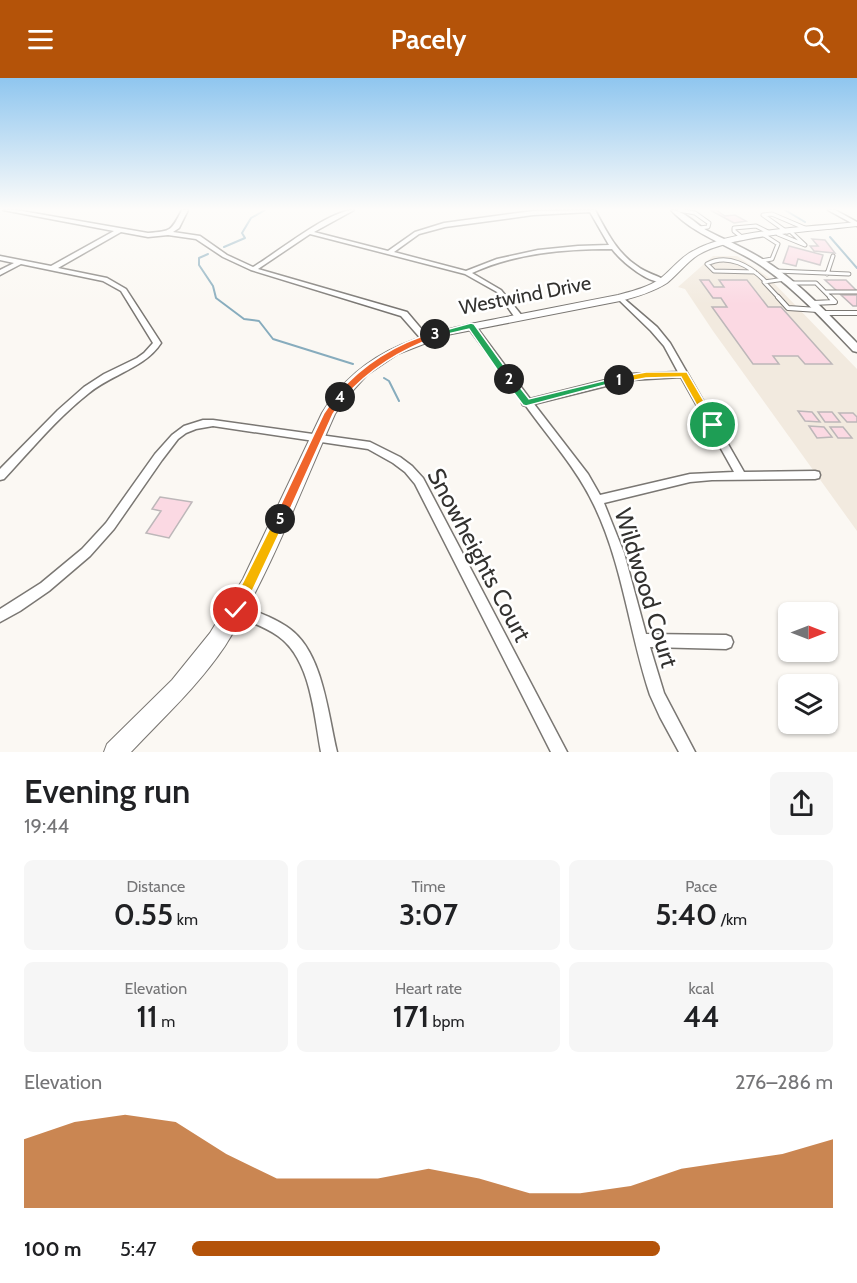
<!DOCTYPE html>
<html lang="en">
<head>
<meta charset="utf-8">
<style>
	body { margin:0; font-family:Cabin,sans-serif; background:#f6f6f6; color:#202124; height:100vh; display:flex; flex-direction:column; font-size:22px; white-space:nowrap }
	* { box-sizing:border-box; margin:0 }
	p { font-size:20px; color:#757577 }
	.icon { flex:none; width:33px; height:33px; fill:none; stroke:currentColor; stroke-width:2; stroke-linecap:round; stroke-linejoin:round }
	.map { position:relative; height:674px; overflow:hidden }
	.sheet { display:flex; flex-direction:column; background:#fff; flex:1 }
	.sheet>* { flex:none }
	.needle { width:39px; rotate:90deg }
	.controls { position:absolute; left:778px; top:524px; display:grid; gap:12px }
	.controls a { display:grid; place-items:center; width:60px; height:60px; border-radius:9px; background:#fff; box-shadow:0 2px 4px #0004; font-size:30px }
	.pin { position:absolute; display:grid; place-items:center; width:51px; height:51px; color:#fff; margin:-26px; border:3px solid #fff; border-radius:50%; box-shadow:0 2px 6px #0007 }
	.km { position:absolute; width:30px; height:30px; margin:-15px; border-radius:50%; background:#222; color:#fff; font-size:16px; line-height:30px; text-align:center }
	.round { display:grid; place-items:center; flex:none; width:63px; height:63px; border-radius:9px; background:#f6f6f6 }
	.head { display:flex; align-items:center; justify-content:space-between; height:102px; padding:0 24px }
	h1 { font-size:33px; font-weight:600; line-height:45px }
	.metrics { display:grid; grid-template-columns:repeat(3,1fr); gap:9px; height:102px; padding:6px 24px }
	.metrics div { display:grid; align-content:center; border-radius:9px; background:#f6f6f6; text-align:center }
	.metrics b { font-size:30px; font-weight:600 }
	.metrics small { font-size:16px; font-weight:400 }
	.metrics p { font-size:16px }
	.chart { height:168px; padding:12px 24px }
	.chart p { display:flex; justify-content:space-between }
	.chart svg { width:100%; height:108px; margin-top:6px; fill:#b45309; opacity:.7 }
	ul { padding:0 24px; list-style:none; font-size:20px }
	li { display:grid; grid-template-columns:96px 72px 1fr; align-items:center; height:45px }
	li i { height:15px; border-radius:8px; background:#b45309 }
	header { display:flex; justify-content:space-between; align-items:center; height:78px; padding:0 24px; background:#b45309; color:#fff; font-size:27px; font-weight:600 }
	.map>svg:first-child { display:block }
	.built { fill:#f2eadf }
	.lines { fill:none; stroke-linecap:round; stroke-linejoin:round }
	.stream { stroke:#87acbd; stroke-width:2 }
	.building { fill:#fbd9e3; stroke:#bdb7b9; stroke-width:1.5 }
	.service-far1-casing { stroke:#7a7773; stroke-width:5 }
	.service-casing { stroke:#7a7773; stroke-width:6 }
	.minor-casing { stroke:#7a7773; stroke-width:3 }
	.tertiary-casing { stroke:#7a7773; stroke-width:3 }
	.secondary-casing { stroke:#7a7773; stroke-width:2 }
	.service-far1 { stroke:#fff; stroke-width:3 }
	.service { stroke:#fff; stroke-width:4 }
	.minor { fill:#fff; fill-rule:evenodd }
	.tertiary { fill:#fff; fill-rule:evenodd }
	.secondary { fill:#fff; fill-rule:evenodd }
	.split-1 { fill:#f5b400; stroke:#fff; stroke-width:1.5 }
	.split-2 { fill:#22a559; stroke:#fff; stroke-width:1.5 }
	.split-3 { fill:#22a559; stroke:#fff; stroke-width:1.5 }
	.split-4 { fill:#f0652b; stroke:#fff; stroke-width:1.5 }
	.split-5 { fill:#f0652b; stroke:#fff; stroke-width:1.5 }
	.split-6 { fill:#f5b400; stroke:#fff; stroke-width:1.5 }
	.labels { text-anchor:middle; stroke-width:5; stroke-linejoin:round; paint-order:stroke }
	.street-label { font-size:20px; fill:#32312f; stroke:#fff }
	.near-street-label { font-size:24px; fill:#32312f; stroke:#fff }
</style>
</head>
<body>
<header><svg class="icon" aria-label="menu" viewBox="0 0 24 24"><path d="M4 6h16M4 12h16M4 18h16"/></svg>Pacely<svg class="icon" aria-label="search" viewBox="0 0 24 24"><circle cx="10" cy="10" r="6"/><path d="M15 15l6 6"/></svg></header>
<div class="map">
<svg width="857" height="674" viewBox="0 0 857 674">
	<rect width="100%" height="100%" fill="#fbf8f3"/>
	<path class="built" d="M713,178H737L768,199L857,291V453L713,253L685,211L678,209Z"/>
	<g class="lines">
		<path class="stream" d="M785,132L805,144
			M830,159L857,190
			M224,169L245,160L242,155L251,140L265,132
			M208,176L199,180V187L213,208L216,220L244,241L259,243L273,261L353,286
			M384,300L389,303L399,323"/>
	</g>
	<path class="building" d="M710,132H716L725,138L735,137L746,143L734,145Z
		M812,161L825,162L835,175L814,173L810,168H818Z
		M789,168L823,177L820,187L798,181L796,188L783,185Z
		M700,202H709L714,209H724L719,202H747L768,229H781L832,286H805L798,278H773L779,286H753L712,229H727L721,220H713Z
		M825,202H846L857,213H837Z
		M841,217H857V228H853Z
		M798,333L812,334L820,344L805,343Z
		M818,334H832L840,344H825Z
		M839,335H853L857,339V344H847Z
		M809,348L824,349L832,359L817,360Z
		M830,349H843L852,360H838Z
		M160,419L192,424L169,460L146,455L161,433L152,431Z"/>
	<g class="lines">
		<g class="service-far1-casing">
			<path id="service-far1" d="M679,132L695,135L709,145L708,149L699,150
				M787,154L763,137L772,136L807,151
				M778,156L805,167L791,154
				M743,160L734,153V150L756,148L770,155
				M760,183L772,181L778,166L764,157
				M776,193L849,196
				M755,194L714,193L707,186C728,175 750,188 765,203
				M827,196L833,178
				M789,205H816L831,220
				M826,214H857
				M779,220L764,204L785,201"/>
		</g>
		<g class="service-casing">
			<path id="service" d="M778,219L788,230L818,232
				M812,225L835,224L830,219
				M824,235H857"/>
		</g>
		<g class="minor-casing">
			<path id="minor" d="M3,132H16L148,155C172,153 171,153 182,132H188L179,150L173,154L200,158L227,177L253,189C277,175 329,132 354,132L314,154L388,173L415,154L444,145L533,133L595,132C606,153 617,175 637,188C646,195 657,197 666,203C651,209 621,183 612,171C565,171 515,175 472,195L501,212L523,239L519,241H516L497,214L465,196L310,156L258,191L407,234L429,260L425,262H422L401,238L251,192L223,179L196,161L168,157L148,159L121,154L58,190L107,200L126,211L161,265C145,290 112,296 89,315C57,340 31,372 4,401L0,402V391L58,332L84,309L104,296L137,280L144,275L153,265L121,213L103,203L21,186L0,197V192L14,185L0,182V178L51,188L114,153ZM590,134L609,167L578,168L538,172L497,181L466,193L394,174L419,156L445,149L533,137Z
				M828,132H835L857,144V148Z
				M620,218L622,219L657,249L670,265L744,394L815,393L819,394L820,397L819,400L815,401L712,402L690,404L604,425L624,475L646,556L726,557L731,559L733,564L731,569L726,571L650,569L664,615L695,674H679L660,639L650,617C629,554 623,487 594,427C577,391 549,360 526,328L523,327L522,325L523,323L467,248L471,246H474L530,321L630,296L678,294L664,268L651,253L618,221V219ZM681,299L734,394L690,396L600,417L588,396L534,326L630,302Z
				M203,342H213L370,364L400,379L412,388L423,400L567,674H551L415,406L405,394L393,385L368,371L213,348L196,351L186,355L178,361L162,382L114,451L90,478L49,513L20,533L0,544V531L41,505L82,471L106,445L155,376L172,357L184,348Z
				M236,526C254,533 274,539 290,551C323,575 328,637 337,674H321C314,637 311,581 278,558C264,548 247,543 232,536L230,532L232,528Z"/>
		</g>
		<g class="tertiary-casing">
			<path id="tertiary" d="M671,132C683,132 695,145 706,152C725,162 745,170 764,182C799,204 828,236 857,265V274L853,273C823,242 794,209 757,185C729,167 694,157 671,132Z"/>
		</g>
		<g class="secondary-casing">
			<path id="secondary" d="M857,144V148C817,153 730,157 698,177C687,184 678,196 667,205C653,214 636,219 620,223L447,257L398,276L367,297L347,319L335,336C301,412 269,498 225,568C199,607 163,640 131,674H104L107,666L172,602L210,555L243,501L322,335C363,266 433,253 506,239C543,232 581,224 618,217C633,213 649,209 661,200C672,191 681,179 693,173C731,151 812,149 857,144Z"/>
		</g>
		<use href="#service-far1" class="service-far1"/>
		<use href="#service" class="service"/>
		<use href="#minor" class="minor"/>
		<use href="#tertiary" class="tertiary"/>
		<use href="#secondary" class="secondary"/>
	</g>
	<linearGradient id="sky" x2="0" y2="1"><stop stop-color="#8fc6ef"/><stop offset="0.58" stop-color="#fdfcfa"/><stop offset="1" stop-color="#fdfcfa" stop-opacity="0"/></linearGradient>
	<rect width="857" height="226" fill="url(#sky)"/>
	<path class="split-1" d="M646,294H687L718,347L716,349H709L681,299L646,300L619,305L615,302L619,299Z"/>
	<path class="split-2" d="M505,299H512L529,321L619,299L624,302L526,328L523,327L505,303Z"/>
	<path class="split-3" d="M471,245L474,246L512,299V303H505L469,251L435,259L431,256Z"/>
	<path class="split-4" d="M435,254L438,255V258C401,272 370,290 343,321H337V316C363,286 397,265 435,254Z"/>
	<path class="split-5" d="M340,315L345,319L333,336L284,445H276L274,441L324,335L337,316Z"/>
	<path class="split-6" d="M280,436L286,441L241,537L236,539L231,537L229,532L276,438Z"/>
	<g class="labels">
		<g class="street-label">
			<text transform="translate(525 217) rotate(-11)" y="7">Westwind Drive</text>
		</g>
		<g class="near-street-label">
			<text transform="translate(479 477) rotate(62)" y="8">Snowheights Court</text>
			<text transform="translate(646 510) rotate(73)" y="8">Wildwood Court</text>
		</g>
	</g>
</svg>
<div class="controls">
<a><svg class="needle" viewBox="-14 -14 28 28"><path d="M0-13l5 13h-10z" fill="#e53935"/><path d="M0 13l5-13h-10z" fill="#757577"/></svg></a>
<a><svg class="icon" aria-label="layers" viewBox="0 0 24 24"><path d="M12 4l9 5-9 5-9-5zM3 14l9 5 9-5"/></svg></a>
</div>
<div class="pin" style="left:713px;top:347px;background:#1e9e55"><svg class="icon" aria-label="arrive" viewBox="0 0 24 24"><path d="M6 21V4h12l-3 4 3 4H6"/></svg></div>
<div class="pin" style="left:236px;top:532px;background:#d93025"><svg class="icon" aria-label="check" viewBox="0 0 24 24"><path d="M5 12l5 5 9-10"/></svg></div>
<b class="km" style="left:619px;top:302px">1</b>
<b class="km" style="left:509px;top:301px">2</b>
<b class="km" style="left:435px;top:256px">3</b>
<b class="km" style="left:340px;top:319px">4</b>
<b class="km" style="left:280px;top:441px">5</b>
</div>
<section class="sheet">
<div class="head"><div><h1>Evening run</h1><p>19:44</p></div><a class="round"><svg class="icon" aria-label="share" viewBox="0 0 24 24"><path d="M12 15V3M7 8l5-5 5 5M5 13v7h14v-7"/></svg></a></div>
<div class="metrics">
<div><p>Distance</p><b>0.55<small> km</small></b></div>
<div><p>Time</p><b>3:07</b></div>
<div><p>Pace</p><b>5:40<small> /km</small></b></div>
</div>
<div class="metrics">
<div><p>Elevation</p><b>11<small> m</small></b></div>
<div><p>Heart rate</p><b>171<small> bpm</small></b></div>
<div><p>kcal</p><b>44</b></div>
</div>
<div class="chart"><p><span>Elevation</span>276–286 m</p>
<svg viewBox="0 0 160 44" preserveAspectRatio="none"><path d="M0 44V16L10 9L20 6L30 9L40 22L50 32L60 32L70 32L80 28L90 32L100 38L110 38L120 35L130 28L140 25L150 22L160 16V44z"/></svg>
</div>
<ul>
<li><b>100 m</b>5:47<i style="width:73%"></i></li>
</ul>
</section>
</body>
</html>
